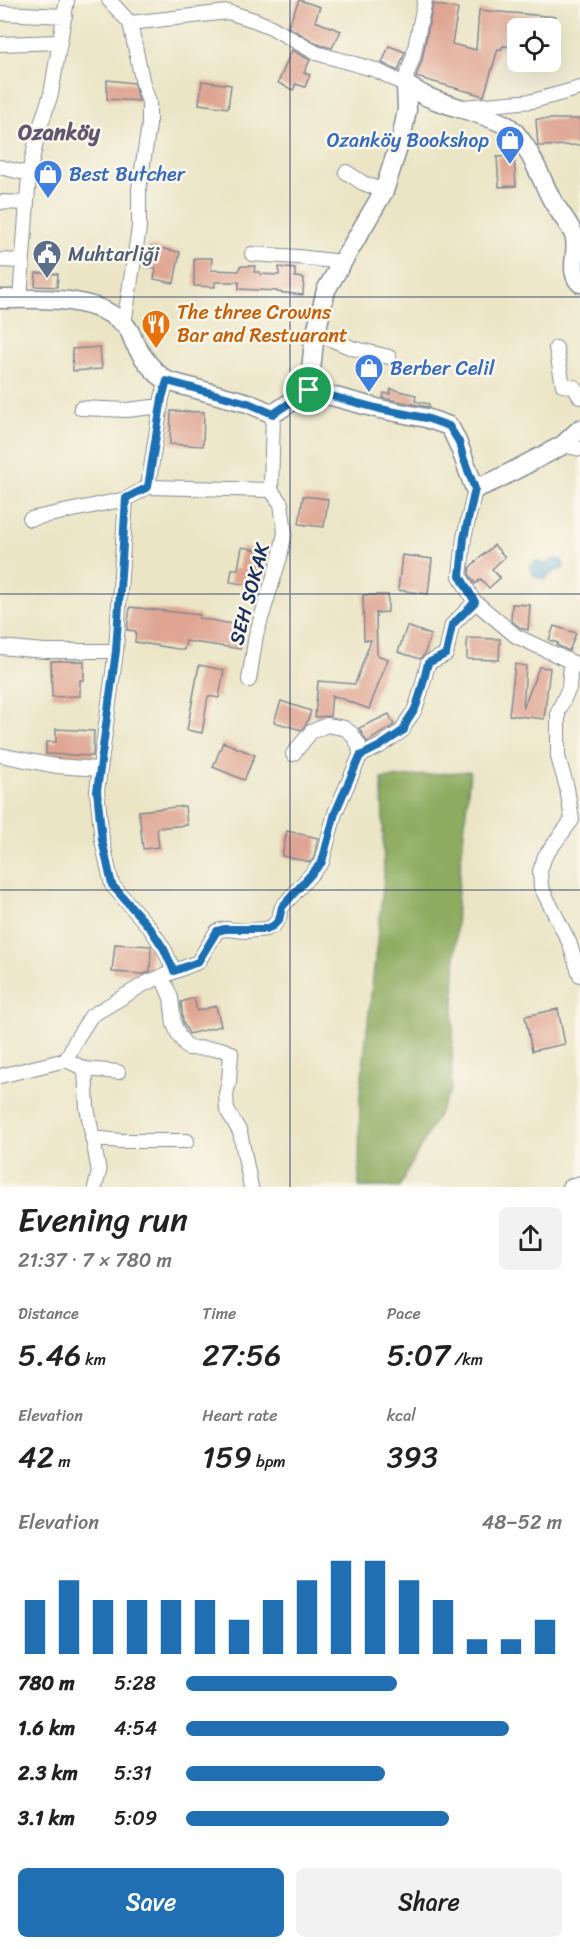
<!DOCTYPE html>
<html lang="en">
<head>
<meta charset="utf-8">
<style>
	body { margin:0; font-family:Sriracha,sans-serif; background:#f2f2f2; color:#222; height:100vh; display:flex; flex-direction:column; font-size:22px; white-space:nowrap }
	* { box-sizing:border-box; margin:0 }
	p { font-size:20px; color:#767676 }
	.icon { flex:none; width:33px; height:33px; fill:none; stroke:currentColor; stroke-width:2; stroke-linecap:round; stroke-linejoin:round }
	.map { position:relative; height:1187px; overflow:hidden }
	.details { display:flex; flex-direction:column; background:#fff; flex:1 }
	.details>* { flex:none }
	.controls { position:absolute; left:507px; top:18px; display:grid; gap:12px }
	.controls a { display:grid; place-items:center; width:54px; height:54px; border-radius:9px; background:#fff; box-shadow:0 6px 24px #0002; font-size:30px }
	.pin { position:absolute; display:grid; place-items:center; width:51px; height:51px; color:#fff; margin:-26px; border:3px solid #fff; border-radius:50%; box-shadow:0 2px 6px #0007 }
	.round { display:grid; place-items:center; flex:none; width:63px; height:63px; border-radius:9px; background:#f2f2f2 }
	.overview { display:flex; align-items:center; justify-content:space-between; height:102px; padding:0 18px }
	h1 { font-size:33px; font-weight:600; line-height:45px }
	.metrics { display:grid; grid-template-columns:repeat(3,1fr); gap:9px; height:102px; padding:6px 18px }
	.metrics div { display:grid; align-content:center }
	.metrics b { font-size:30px; font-weight:600 }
	.metrics small { font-size:16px; font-weight:400 }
	.metrics p { font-size:16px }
	.chart { height:168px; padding:12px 18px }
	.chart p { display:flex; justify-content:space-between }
	.chart svg { width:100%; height:108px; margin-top:6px; stroke:#1f6fb2; stroke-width:6 }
	.cta { display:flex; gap:12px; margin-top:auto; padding:12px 18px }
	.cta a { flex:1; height:69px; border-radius:9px; background:#1f6fb2; color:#fff; font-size:24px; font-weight:600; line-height:69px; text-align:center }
	.cta a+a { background:#f2f2f2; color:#222 }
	ul { padding:0 18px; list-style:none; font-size:20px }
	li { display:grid; grid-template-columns:96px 72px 1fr; align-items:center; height:45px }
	li i { height:15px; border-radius:8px; background:#1f6fb2 }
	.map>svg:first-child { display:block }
	.forest { fill:#8eac60; stroke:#546e5f; stroke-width:1.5 }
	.water { fill:#57acd3; stroke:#396e98; stroke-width:1.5 }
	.building { fill:#dfa592 }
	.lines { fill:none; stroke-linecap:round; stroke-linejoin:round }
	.street-casing { stroke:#838a92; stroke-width:16 }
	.secondary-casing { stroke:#838a92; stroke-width:21 }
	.street { stroke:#fff; stroke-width:14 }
	.secondary { stroke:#fff; stroke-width:18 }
	.route-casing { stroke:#fff; stroke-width:12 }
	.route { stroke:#1f6fb2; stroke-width:8 }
	.grid { fill:none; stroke:#1b2f5e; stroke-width:1.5; stroke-opacity:0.55 }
	.labels { text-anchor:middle; stroke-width:5; stroke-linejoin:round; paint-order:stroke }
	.shop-label { font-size:20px; fill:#366cbe; stroke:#fbf7ec; text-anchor:start }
	.service-label { font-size:20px; fill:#4e5e75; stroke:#fbf7ec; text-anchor:start }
	.food-label { font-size:20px; fill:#c56008; stroke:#fbf7ec; text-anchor:start }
	.street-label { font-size:20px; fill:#1b2f5e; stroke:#fbf7ec }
	.quarter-label { font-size:22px; font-weight:bold; fill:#605870; stroke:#fbf7ec }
</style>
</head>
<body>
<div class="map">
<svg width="580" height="1187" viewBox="0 0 580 1187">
	<rect width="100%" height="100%" fill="#fbf7ec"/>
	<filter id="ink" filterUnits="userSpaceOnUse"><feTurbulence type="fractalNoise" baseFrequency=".0167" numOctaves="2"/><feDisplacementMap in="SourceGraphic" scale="12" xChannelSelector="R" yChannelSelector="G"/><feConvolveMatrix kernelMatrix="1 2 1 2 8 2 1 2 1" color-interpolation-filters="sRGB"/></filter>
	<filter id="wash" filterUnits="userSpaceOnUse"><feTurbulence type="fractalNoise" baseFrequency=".008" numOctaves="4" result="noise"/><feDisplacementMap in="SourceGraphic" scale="24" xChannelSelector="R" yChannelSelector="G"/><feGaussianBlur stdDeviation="1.35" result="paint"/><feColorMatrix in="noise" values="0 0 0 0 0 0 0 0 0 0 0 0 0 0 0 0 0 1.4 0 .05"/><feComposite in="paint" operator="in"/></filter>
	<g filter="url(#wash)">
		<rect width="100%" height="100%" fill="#ebe5c6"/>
		<path class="forest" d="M470,771L457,901L451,1090L399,1187H359L360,1094L384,879L382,779Z"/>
		<path class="water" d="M555,559H561L563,562L564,568L553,572L546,579C537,579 531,575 530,566L536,561C550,566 540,566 555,559Z"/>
		<g id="blocks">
			<path class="building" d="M299,0L320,7L315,21L341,31L332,48L320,45L288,27Z
				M433,4L458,9L452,44L476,50L479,10L556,17L555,28H518V47L503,46L502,49H498L484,96L416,77L422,60Z
				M389,46L405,52L398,71L382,63Z
				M292,50L310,60L304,73L310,75L305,87L296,84L293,90L278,83Z
				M107,80L134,83L139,101L107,99Z
				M202,81L231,85L228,108L199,104Z
				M536,119H580V145L538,146Z
				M514,156L516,186L499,187L497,157Z
				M149,246L180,252L174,283L154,279L156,269L145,267Z
				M194,258H212L211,270L239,271L240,266H255L254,272H260V274L279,275V267L295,269V277L304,278L303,295L277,292V291L239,289V282H215V287L194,286Z
				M36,273L58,274L57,287L35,286Z
				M100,347L102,369L73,371L72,349Z
				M391,389L416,395L415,401L429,404V407L383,398L384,393L390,394Z
				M171,411L204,412L203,446L170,444Z
				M303,496L328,499L324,527L299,524Z
				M494,545L505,557L492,569L500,578L489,588L481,579L475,584L469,574L470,567Z
				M242,547L262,551L257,574L250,572L248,585L230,582L232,569H238Z
				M402,555L432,559L428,594L398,590Z
				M363,595H388V612L376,613L377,655L388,659L369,709L332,695L330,716L315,717L318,681L355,684L371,640H364Z
				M512,604L530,605L528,630L521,628L511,620Z
				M130,607L200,615L199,618L244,626L240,649L186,641L184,650L135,642L136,631L127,630Z
				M407,626L431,635L424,655L420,659L398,652Z
				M554,626L576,633L569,651L557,645L558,643L549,640Z
				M467,638L500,639L499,660L467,659Z
				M51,661H84V680H80V696L52,697Z
				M515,664L526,666L523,709L539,667L550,668L544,719L509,715Z
				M199,665L224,670L219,698L208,696L202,733L187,730Z
				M281,701L311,711L306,725L301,730L274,722Z
				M389,714L394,725L367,742L359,728Z
				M56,729L94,731L93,756L46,754V742H56Z
				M223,742L255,755L244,780L213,767Z
				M185,806L187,825L157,828L159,847L143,849L139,811Z
				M287,831L318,838L314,858L310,862L282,856Z
				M115,944L151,946L150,972L143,974L112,972Z
				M194,998L197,1011L216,1006L221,1026L189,1034L183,1022L181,1002Z
				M558,1009L565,1044L532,1051L525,1016Z"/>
		</g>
	</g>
	<g filter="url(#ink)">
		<use href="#blocks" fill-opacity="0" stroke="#838a92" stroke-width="1.5"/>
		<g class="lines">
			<g class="street-casing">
				<path id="street" d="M109,0L130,23L143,84L149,102V125L139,189V228L124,324
					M0,13L65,16
					M130,23L228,12L254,20L271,27L316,53L376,70L406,85L407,74L413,58L425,0
					M0,44L60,42
					M463,107L533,101L580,88
					M0,167L29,174
					M346,172L363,183L384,191
					M0,202L27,203
					M252,254L298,257L342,262
					M0,260L22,261
					M20,299L29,174L38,133L51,94L67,0
					M316,333L352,348L389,357
					M556,348L563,385L574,387L580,397
					M167,381L162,398L148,487L126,499L116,651L97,791L102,840L112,885L150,928L164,949L174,971
					M81,408L127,410L161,406
					M563,445L580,449
					M148,487L271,490
					M475,489L464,538L460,576L473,600L516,636L578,665
					M30,519L126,499
					M0,647L44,651H116
					M571,663L569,688L558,712V757L567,788L572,820L545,856L540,871L541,887L569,942L580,975
					M249,680L256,635L280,557L285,532L281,504L271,490L273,414
					M0,755L56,766L99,769
					M360,756L380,746L403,730C405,721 411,717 415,709C421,694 424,679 428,663L446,654L452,625L475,602
					M162,976L171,998L174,1024L179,1036L188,1048L221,1049L231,1053L229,1081L226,1094L227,1110L240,1132L251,1187
					M66,1060L85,1069L87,1107L99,1172L95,1187
					M85,1069L118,1072
					M0,1076L66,1060L77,1038L91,1016L146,983L198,962L217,931L225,929L246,931L266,929L273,926L278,920L282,907L322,862L335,813L360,756L359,745L351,733L344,728L327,725L311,732L293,754
					M92,1138L121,1141H187
					M569,1187L580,1183"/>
			</g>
			<g class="secondary-casing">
				<path id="secondary" d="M406,85C414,89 422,95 430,98C454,108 480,112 504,124C526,135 540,178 552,200C559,212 569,223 574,235C580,250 567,270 580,283
					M0,299C40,299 95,295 125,325C129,329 132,336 134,342C142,357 152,371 167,381L248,403L273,414L309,390
					M309,390L380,409L426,418L449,426C461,445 466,467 475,489L496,480L563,445L580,429
					M309,390L314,341L326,290L384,191L402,135L407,110L406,85"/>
			</g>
			<use href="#street" class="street"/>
			<use href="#secondary" class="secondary"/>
		</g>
	</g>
	<g class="lines" filter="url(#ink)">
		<g class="route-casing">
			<path id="route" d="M167,381L248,403L273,414L309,390L380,409L426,418L449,426L459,442L463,457L475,489L464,538L460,576L475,602L452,625L446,654L428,663C424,679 421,694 415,709C411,717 405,721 404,730L380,746L360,756L335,813L322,862L282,907L279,920L273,926L266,929H225L217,931L198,962L174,971L164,949L150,928L112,885L102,840L97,791L116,651L126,498L148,487L162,398Z"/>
		</g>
		<use href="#route" class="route"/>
	</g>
	<path class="grid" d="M290,0V1187M0,297H580M0,594H580M0,890H580"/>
	<defs>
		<g id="shop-pin" transform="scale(1.5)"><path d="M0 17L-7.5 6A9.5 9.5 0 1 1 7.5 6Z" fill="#3f7fe0" stroke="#fbf7ec"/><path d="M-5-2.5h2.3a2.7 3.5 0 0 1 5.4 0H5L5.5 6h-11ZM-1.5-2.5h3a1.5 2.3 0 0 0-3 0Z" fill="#fff"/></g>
		<g id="civic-pin" transform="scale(1.5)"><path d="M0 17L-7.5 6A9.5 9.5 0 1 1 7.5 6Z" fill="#5c6f8a" stroke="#fbf7ec"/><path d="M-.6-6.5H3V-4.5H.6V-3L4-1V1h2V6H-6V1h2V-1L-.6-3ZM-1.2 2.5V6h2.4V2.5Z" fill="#fff"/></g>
		<g id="restaurant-pin" transform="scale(1.5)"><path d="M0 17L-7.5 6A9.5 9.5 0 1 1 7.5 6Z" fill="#e8710a" stroke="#fbf7ec"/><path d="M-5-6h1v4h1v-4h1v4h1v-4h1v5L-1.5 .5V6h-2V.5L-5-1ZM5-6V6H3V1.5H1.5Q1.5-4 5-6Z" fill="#fff"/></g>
	</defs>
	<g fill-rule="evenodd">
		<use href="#shop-pin" x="510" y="140"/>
		<use href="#shop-pin" x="48" y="174"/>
		<use href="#civic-pin" x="47" y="254"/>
		<use href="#restaurant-pin" x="156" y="324"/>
		<use href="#shop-pin" x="369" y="368"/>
	</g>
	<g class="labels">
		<g class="shop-label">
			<text x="489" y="147" text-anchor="end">Ozanköy Bookshop</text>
			<text x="69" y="181">Best Butcher</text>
			<text x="390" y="375">Berber Celil</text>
		</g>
		<g class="service-label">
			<text x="68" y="261">Muhtarliği</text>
		</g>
		<g class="food-label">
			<text x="177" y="319">The three Crowns<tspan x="177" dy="23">Bar and Restuarant</tspan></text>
		</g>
		<g class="street-label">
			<text transform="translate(249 594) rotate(-75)" y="7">SEH SOKAK</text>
		</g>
		<g class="quarter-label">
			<text x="59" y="140">Ozanköy</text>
		</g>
	</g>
</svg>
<div class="controls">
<a><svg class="icon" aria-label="locate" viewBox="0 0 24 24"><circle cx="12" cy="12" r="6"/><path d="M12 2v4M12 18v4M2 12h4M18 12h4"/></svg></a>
</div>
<div class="pin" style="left:309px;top:390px;background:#1e9e55"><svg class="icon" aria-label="arrive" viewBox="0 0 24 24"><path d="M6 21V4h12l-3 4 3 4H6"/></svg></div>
</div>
<section class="details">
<div class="overview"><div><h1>Evening run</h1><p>21:37 · 7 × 780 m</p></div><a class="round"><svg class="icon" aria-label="share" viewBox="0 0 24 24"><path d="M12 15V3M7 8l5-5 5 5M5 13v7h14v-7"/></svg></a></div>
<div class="metrics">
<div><p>Distance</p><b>5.46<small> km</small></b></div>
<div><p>Time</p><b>27:56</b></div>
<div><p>Pace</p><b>5:07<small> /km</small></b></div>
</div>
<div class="metrics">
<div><p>Elevation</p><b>42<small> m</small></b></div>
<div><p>Heart rate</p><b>159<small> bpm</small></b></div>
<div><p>kcal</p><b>393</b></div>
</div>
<div class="chart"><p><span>Elevation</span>48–52 m</p>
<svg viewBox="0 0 160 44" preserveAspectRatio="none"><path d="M5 44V22M15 44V14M25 44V22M35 44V22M45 44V22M55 44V22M65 44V30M75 44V22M85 44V14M95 44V6M105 44V6M115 44V14M125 44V22M135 44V38M145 44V38M155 44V30"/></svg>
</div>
<ul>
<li><b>780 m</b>5:28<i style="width:56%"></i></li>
<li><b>1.6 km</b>4:54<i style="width:86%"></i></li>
<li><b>2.3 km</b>5:31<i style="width:53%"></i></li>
<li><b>3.1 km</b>5:09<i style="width:70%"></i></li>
</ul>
<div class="cta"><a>Save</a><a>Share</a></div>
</section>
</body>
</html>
